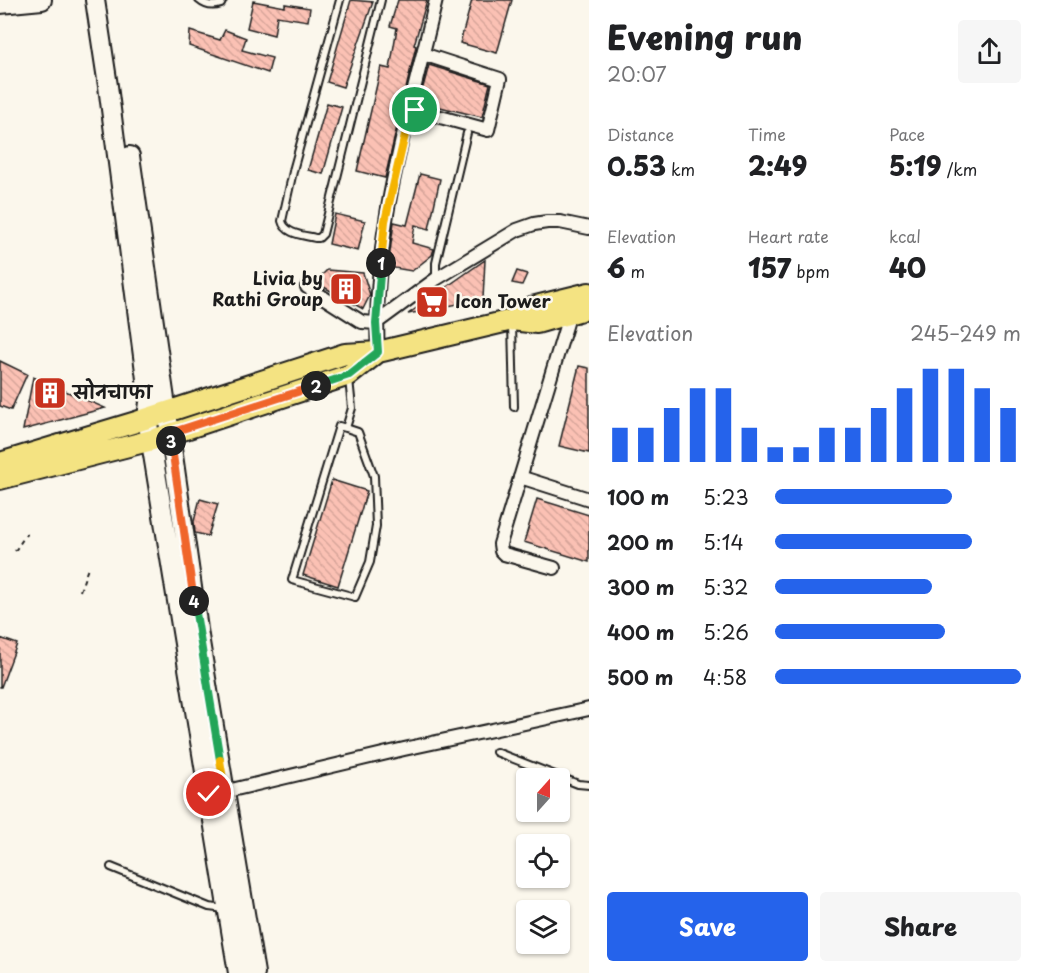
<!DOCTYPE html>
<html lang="en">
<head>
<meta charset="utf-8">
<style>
	body { margin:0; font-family:"Playpen Sans","Playpen Sans Deva",sans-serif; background:#f6f6f6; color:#202124; height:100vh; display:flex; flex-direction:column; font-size:22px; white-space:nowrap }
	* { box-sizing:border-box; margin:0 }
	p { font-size:20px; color:#757577 }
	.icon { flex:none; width:33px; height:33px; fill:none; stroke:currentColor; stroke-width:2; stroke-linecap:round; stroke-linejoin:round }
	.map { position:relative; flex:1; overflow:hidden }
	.details { display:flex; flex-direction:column; background:#fff; width:450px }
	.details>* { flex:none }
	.needle { width:39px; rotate:21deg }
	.buttons { position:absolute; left:516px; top:768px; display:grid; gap:12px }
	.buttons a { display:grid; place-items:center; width:54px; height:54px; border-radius:6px; background:#fff; box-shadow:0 2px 4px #0004; font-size:30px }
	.pin { position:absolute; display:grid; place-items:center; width:51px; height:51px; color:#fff; margin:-26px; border:3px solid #fff; border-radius:50%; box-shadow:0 2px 6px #0007 }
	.km { position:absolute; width:30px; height:30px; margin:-15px; border-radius:50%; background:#222; color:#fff; font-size:16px; line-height:30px; text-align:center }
	.round { display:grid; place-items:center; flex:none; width:63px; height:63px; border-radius:6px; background:#f6f6f6 }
	.summary { display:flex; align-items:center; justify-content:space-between; height:102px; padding:0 18px }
	h1 { font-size:33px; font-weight:800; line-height:45px }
	.figures { display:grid; grid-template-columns:repeat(3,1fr); gap:9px; height:102px; padding:6px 18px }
	.figures div { display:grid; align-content:center }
	.figures b { font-size:26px; font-weight:800 }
	.figures small { font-size:16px; font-weight:400 }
	.figures p { font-size:16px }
	.chart { height:168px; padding:12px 18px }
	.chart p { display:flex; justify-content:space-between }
	.chart svg { width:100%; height:108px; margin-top:6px; stroke:#2563eb; stroke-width:6 }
	.cta { display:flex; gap:12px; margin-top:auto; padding:12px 18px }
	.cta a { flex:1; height:69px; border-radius:6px; background:#2563eb; color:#fff; font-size:24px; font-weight:800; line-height:69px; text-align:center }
	.cta a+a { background:#f6f6f6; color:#202124 }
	ul { padding:0 18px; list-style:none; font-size:20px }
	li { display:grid; grid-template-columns:96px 72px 1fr; align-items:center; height:45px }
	li i { height:15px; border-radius:8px; background:#2563eb }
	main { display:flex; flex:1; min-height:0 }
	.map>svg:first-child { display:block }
	.building { fill:url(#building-back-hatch); stroke:#1c1c1c; stroke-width:1.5 }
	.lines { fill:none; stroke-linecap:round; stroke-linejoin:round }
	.lane-casing { stroke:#1c1c1c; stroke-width:10 }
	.street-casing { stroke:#1c1c1c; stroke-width:16 }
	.secondary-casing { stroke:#1c1c1c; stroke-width:22 }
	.primary-casing { stroke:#1c1c1c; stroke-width:24 }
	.path { stroke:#1c1c1c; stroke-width:2; stroke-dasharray:4.5 4.5; stroke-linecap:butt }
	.lane { stroke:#fbf7ec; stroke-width:6 }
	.street { stroke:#fbf7ec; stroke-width:12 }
	.secondary { stroke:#fbf7ec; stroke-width:18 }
	.primary { stroke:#f4e382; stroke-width:20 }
	.split-1-casing { stroke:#fff; stroke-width:12 }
	.split-2-casing { stroke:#fff; stroke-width:12 }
	.split-3-casing { stroke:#fff; stroke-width:12 }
	.split-4-casing { stroke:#fff; stroke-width:12 }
	.split-5-casing { stroke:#fff; stroke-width:12 }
	.split-6-casing { stroke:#fff; stroke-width:12 }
	.split-1 { stroke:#f5b400; stroke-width:8 }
	.split-2 { stroke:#22a559; stroke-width:8 }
	.split-3 { stroke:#f0652b; stroke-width:8 }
	.split-4 { stroke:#f0652b; stroke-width:8 }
	.split-5 { stroke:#22a559; stroke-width:8 }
	.split-6 { stroke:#f5b400; stroke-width:8 }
	.labels { text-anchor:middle; stroke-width:5; stroke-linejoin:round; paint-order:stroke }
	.poi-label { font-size:18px; font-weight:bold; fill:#1c1c1c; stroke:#fbf7ec; text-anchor:start }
</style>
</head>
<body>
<main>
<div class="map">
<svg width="589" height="973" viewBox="0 0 589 973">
	<defs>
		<pattern id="building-back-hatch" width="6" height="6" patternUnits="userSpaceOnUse" patternTransform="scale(1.5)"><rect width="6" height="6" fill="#fbc1b4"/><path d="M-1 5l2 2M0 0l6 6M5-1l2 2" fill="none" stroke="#d7a59a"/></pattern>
	</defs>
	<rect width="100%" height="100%" fill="#fbf7ec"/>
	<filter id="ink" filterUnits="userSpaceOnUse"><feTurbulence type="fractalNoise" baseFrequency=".0167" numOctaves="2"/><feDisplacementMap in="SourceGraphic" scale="12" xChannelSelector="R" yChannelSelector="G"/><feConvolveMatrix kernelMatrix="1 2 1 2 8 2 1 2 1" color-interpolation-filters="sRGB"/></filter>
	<g filter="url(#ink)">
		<path class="building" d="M351,0L373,2L343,87L327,82Z
			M398,0H427L414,45L416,46L385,178L357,171L381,67L390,69L397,28L390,26Z
			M472,0H512L497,53L460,43Z
			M253,1L285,7V4L310,8L308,21L277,16L274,35L247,28Z
			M225,30L246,38L242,50L272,58L268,73L189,46L190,31L220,40Z
			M429,65L490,84L482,117L419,102Z
			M327,103L342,107L323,174L308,170Z
			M420,174L440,179L429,229L415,225L412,243L434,249L432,255L412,271L388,267L394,222L407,225Z
			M335,214L365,221L358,251L329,244Z
			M485,260L483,299L408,314Z
			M327,270L363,273L370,295L363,309L315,282Z
			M517,271L527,274L522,285L512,283Z
			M0,361L27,374L11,410L0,406Z
			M579,366L589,368V453L559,446Z
			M33,377L105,408L23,430Z
			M332,480L367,491L338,586L303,575Z
			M200,499L218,504L208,536L195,533L194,521Z
			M537,499L589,515V562L524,542Z
			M0,638L17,644L1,687H0Z"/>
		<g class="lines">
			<g class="lane-casing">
				<path id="lane" d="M199,0C206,6 213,7 221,4L223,0
					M340,0L294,167L282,221C285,234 303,235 315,238H319L323,234L381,0
					M436,279V263L467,133
					M512,323L514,407
					M346,428L339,426L292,580L355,597L370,562L376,526L374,476L358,432L346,428L352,408L349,379
					M496,752L578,784L589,785
					M111,867L209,907L225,909"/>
			</g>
			<g class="street-casing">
				<path id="street" d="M411,109L488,130L500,79L423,54
					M307,287L362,322L376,323L436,279L517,230L534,224L547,222H560L589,228
					M378,352C371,233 409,115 436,0
					M520,477L589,499
					M554,568L504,554L501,551L500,544L570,313
					M219,793L404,749L589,709"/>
			</g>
			<g class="secondary-casing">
				<path id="secondary" d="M95,0L108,86L149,402L147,418L238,973
					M0,4L42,0
					M130,156L199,636L255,973"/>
			</g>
			<g class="primary-casing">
				<path id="primary" d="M512,320L537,323L589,308
					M0,463L136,422L345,354L378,352L512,320L532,307L589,293
					M0,479L152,440L349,375L378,352"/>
			</g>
			<path class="path" d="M15,551L27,533
				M80,591L88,568"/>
			<use href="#lane" class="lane"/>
			<use href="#street" class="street"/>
			<use href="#secondary" class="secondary"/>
			<use href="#primary" class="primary"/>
		</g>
	</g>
	<g class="lines" filter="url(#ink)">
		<g class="split-1-casing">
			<path id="split-1" d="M381,263L385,221L411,109L415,110"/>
		</g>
		<g class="split-2-casing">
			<path id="split-2" d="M316,386L349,375L378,352L376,323L381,263"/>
		</g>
		<g class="split-3-casing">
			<path id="split-3" d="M171,441L170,433L316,386"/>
		</g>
		<g class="split-4-casing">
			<path id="split-4" d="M171,441L194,601"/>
		</g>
		<g class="split-5-casing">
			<path id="split-5" d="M194,601L220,760"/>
		</g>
		<g class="split-6-casing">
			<path id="split-6" d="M209,794L225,792L220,760"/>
		</g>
		<use href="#split-1" class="split-1"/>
		<use href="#split-2" class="split-2"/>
		<use href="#split-3" class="split-3"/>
		<use href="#split-4" class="split-4"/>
		<use href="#split-5" class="split-5"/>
		<use href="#split-6" class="split-6"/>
	</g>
	<defs>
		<g id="building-square" transform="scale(1.725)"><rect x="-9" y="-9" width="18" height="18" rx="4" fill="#c8321e" stroke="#fbf7ec"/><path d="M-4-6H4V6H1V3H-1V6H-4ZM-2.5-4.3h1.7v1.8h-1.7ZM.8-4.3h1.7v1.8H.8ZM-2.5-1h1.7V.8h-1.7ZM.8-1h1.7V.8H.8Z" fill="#fff"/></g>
		<g id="supermarket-square" transform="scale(1.725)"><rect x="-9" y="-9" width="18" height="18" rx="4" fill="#c8321e" stroke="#fbf7ec"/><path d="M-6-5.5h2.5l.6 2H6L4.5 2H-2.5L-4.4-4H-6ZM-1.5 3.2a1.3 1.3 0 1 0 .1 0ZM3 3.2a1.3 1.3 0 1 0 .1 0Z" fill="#fff"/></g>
	</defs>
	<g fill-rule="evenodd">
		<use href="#building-square" x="346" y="289"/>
		<use href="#supermarket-square" x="432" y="302"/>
		<use href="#building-square" x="50" y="393"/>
	</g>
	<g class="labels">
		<g class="poi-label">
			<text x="323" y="285" text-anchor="end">Livia by<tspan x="323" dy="21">Rathi Group</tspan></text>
			<text x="455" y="308">Icon Tower</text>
			<text x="73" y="399">सोनचाफा</text>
		</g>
	</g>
</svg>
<div class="buttons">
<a><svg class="needle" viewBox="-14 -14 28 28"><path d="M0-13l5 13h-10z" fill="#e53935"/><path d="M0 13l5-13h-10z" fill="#757577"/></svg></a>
<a><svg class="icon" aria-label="locate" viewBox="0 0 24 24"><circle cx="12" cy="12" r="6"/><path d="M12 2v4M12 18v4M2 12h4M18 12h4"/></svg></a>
<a><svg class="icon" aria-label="layers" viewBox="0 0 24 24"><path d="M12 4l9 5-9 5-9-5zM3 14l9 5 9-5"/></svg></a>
</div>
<div class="pin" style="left:415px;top:110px;background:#1e9e55"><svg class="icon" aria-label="arrive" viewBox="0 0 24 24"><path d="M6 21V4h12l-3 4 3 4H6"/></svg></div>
<div class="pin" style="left:209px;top:794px;background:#d93025"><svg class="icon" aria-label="check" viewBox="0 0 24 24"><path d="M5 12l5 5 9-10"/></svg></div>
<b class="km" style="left:381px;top:263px">1</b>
<b class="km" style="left:316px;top:386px">2</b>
<b class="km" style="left:171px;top:441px">3</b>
<b class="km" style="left:194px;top:601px">4</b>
</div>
<section class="details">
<div class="summary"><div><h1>Evening run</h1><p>20:07</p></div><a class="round"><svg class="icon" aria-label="share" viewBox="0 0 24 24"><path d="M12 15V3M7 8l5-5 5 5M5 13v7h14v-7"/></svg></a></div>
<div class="figures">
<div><p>Distance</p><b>0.53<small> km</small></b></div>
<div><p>Time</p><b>2:49</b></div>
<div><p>Pace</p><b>5:19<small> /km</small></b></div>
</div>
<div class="figures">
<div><p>Elevation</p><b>6<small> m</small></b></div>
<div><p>Heart rate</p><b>157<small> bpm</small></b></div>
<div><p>kcal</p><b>40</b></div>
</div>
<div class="chart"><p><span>Elevation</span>245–249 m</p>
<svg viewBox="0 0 160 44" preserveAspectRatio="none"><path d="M5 44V30M15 44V30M25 44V22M35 44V14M45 44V14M55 44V30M65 44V38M75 44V38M85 44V30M95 44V30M105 44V22M115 44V14M125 44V6M135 44V6M145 44V14M155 44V22"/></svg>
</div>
<ul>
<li><b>100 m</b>5:23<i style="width:72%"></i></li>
<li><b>200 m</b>5:14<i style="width:80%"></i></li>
<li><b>300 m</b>5:32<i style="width:64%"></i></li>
<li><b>400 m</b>5:26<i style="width:69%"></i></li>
<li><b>500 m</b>4:58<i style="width:100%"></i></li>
</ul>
<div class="cta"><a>Save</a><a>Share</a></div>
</section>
</main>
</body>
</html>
